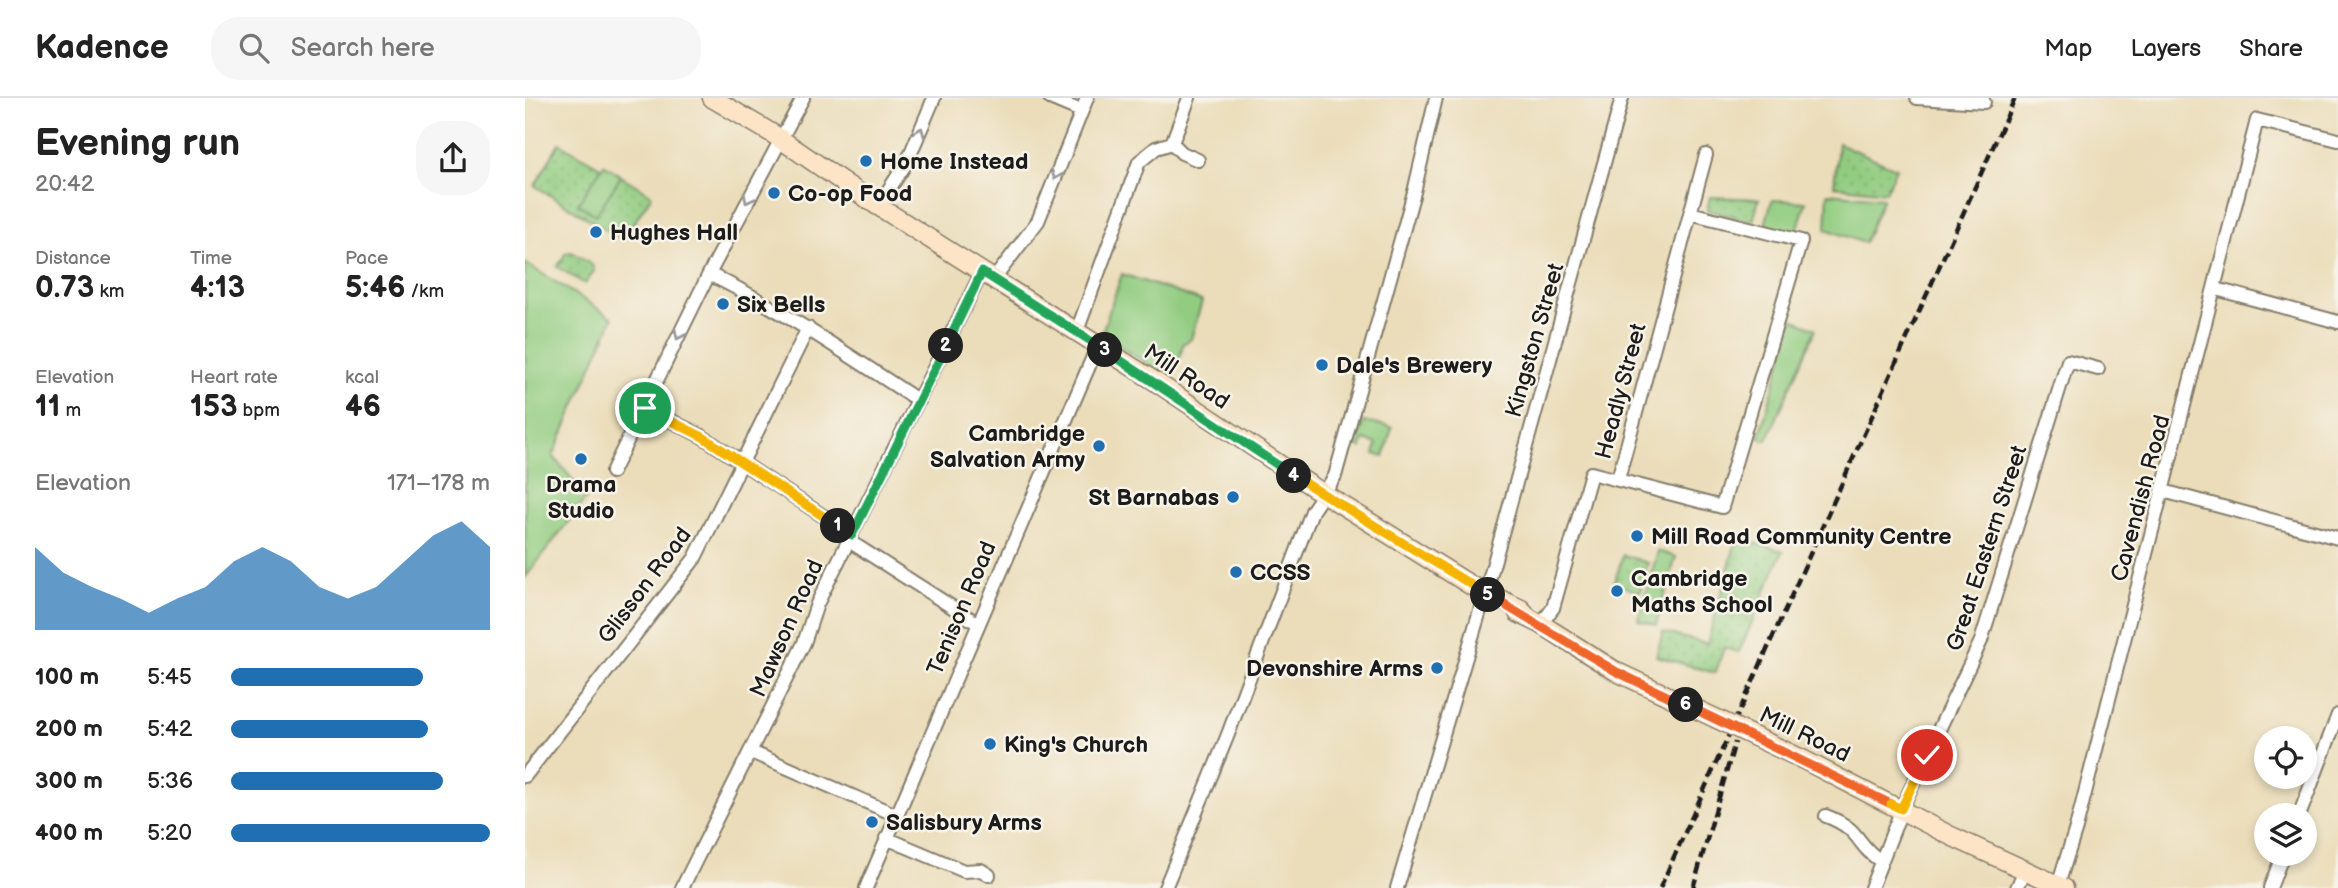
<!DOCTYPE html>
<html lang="en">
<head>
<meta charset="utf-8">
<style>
	body { margin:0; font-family:"Balsamiq Sans",sans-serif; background:#f6f6f6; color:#222; height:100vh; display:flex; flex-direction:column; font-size:26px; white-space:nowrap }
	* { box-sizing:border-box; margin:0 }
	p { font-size:23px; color:#767676 }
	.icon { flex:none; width:38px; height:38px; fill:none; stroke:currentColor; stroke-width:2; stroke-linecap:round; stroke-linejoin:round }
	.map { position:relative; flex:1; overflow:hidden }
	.panel { display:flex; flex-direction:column; background:#fff; width:525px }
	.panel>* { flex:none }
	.controls { position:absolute; left:1729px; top:628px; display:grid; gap:14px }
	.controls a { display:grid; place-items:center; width:63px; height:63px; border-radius:50%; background:#fff; box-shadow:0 4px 10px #0003; font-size:35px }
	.pin { position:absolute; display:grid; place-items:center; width:60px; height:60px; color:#fff; margin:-30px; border:4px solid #fff; border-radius:50%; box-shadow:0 2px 7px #0007 }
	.km { position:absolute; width:35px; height:35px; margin:-18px; border-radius:50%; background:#222; color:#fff; font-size:19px; line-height:35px; text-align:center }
	.round { display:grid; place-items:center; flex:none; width:74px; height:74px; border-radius:28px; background:#f6f6f6 }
	.overview { display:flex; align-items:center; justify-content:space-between; height:119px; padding:0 35px }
	h1 { font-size:38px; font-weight:800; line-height:52px }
	.metrics { display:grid; grid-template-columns:repeat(3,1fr); gap:10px; height:119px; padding:7px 35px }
	.metrics div { display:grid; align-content:center }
	.metrics b { font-size:30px; font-weight:800 }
	.metrics small { font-size:19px; font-weight:400 }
	.metrics p { font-size:19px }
	.chart { height:196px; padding:14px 35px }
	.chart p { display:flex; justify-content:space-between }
	.chart svg { width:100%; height:126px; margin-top:7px; fill:#1f6fb2; opacity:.7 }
	ul { padding:0 35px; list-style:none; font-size:23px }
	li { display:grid; grid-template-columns:112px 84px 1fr; align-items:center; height:52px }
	li i { height:18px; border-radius:9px; background:#1f6fb2 }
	header { display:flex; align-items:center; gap:42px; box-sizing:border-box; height:98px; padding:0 35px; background:#fff; border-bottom:2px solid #e0e0e0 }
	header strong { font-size:33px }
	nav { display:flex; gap:38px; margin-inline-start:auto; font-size:24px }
	.search { width:490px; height:63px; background:#f6f6f6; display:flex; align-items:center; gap:18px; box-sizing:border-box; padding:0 24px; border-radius:28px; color:#767676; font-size:26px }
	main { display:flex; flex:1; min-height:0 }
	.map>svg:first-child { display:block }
	.grass { fill:url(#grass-dots); stroke:#56744e; stroke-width:2 }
	.green { fill:#91cc80; stroke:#56744e; stroke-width:2 }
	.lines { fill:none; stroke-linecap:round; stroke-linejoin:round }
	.street-casing { stroke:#847c6b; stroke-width:16 }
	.secondary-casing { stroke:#847c6b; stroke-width:21 }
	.street { stroke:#fff; stroke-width:12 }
	.secondary { stroke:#fee4c6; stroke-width:18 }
	.rail { stroke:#1c1c1c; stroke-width:4.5; stroke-dasharray:10 5; stroke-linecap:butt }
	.secondary-bridge-casing { stroke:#847c6b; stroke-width:21; stroke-linecap:butt }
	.secondary-bridge { stroke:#fee4c6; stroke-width:18 }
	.oneway { stroke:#999 }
	.split-1-casing { stroke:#fff; stroke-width:14 }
	.split-2-casing { stroke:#fff; stroke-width:14 }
	.split-3-casing { stroke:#fff; stroke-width:14 }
	.split-4-casing { stroke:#fff; stroke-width:14 }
	.split-5-casing { stroke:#fff; stroke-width:14 }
	.split-6-casing { stroke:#fff; stroke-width:14 }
	.split-7-casing { stroke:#fff; stroke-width:14 }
	.split-8-casing { stroke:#fff; stroke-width:14 }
	.split-1 { stroke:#f5b400; stroke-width:9 }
	.split-2 { stroke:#22a559; stroke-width:9 }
	.split-3 { stroke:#22a559; stroke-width:9 }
	.split-4 { stroke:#22a559; stroke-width:9 }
	.split-5 { stroke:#f5b400; stroke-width:9 }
	.split-6 { stroke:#f0652b; stroke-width:9 }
	.split-7 { stroke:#f0652b; stroke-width:9 }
	.split-8 { stroke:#f5b400; stroke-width:9 }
	.poi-dot { fill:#1f6fb2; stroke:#f7f3e8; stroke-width:2.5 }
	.labels { text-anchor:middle; stroke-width:5; stroke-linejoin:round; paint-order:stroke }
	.poi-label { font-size:23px; font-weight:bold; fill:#1c1c1c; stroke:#f7f3e8; text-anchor:start }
	.street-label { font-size:23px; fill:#1c1c1c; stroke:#f7f3e8 }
</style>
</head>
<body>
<header>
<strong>Kadence</strong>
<div class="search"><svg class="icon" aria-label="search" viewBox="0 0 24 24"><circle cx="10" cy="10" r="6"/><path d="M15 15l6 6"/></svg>Search here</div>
<nav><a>Map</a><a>Layers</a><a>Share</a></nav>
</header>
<main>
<section class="panel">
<div class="overview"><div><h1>Evening run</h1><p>20:42</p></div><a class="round"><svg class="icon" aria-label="share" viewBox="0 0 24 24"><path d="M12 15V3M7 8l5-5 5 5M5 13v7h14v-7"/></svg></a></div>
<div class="metrics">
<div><p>Distance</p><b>0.73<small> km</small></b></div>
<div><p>Time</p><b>4:13</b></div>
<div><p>Pace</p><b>5:46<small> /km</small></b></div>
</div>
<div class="metrics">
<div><p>Elevation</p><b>11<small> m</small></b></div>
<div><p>Heart rate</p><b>153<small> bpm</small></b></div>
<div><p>kcal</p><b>46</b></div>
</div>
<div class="chart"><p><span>Elevation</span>171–178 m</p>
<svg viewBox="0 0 160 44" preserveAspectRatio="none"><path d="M0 44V15L10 24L20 29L30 33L40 38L50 33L60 29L70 20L80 15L90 20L100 29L110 33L120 29L130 20L140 11L150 6L160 15V44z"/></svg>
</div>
<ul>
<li><b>100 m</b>5:45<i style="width:74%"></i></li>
<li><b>200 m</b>5:42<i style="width:76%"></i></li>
<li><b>300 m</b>5:36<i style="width:82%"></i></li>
<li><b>400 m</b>5:20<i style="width:100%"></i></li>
</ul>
</section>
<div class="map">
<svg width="1813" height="790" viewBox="0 0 1813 790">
	<defs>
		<pattern id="grass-dots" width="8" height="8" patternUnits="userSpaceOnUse" patternTransform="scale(1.75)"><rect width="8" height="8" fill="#91cc80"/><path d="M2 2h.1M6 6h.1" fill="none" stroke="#7caf6e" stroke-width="1.8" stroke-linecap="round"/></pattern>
	</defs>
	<rect width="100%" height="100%" fill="#f7f3e8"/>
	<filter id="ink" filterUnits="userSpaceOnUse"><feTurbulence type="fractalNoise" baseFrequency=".0143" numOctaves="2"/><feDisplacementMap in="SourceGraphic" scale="14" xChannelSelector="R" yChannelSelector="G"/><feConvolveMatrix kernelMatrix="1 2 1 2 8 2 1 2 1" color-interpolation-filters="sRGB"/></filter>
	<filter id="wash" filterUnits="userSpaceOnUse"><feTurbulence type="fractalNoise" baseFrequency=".00686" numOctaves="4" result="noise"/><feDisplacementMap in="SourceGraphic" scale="28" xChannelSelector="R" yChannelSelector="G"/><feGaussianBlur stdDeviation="1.57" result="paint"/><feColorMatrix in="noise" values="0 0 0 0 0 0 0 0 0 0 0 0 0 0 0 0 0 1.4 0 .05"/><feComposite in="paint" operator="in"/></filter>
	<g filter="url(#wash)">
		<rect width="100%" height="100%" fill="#ebddba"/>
		<path class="grass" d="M34,45L77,70L53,106L71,117L96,78L127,97L98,142L10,88Z
			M1313,45L1371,70L1361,94L1309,88Z
			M1185,99L1234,101L1228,123L1182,112Z
			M47,154L68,168L69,173L60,186L32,169L41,155Z
			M1212,440L1258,453L1214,554L1199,550L1190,575L1131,558L1138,534L1182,546Z
			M1098,457L1123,465L1115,494L1089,486Z"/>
		<path class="green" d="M79,66L96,78L71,117L53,106Z
			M1303,95L1358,100L1339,145L1301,131Z
			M1247,102L1281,104L1271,136L1240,127Z
			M0,165L88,220L28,358L62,399L0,480Z
			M597,176L677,203L666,241L658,246L653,268L646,280L576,237Z
			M1268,221L1291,231L1242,342L1234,340Z
			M839,324L867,329L859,359L849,356L852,346L839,342L836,350L831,348Z
			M1133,453L1151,459L1131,527L1113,522Z"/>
	</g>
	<g filter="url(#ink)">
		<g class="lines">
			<g class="street-casing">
				<path id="street" d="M525,0L556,13
					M1392,0L1459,4
					M647,45L657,55L673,62
					M353,108L382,64L409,0
					M184,176C258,212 325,258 394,303
					M469,181L513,123L562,0
					M1691,191L1813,224
					M552,233L614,64L631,50L647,45L664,0
					M119,309L178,339L327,437
					M87,374L184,176L278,0
					M1093,381L1181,57
					M1638,393L1813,440
					M324,443L452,525
					M1016,526L1028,510L1066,375L1197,409L1276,143L1165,115
					M226,654L371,717
					M0,678L170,460L283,230
					M1301,718C1338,732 1329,746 1356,763
					M1774,718L1813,617
					M361,740L439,773L456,772L464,777
					M1533,787L1551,730L1732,22L1813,42
					M157,790L279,545L292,506L457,174
					M341,790L573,247
					M640,790L702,639L787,413L810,378L889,94L911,0
					M872,790L965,479L1097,0
					M1346,790L1380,703L1456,543L1543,263L1573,271
					M1492,790L1500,772
					M1745,790L1758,756"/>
			</g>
			<g class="secondary-casing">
				<path id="secondary" d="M187,0L248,36L353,108L631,284L785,387L947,488L996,511L1003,519
					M993,515L1016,526L1092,574L1190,620
					M1279,662L1426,738L1539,790"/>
			</g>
			<use href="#street" class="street"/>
			<use href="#secondary" class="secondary"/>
			<path class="rail" d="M1135,790L1490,0
				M1168,790L1210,644"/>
			<g class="secondary-bridge-casing">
				<path id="secondary-bridge" d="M1190,620L1279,662"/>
			</g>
			<use href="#secondary-bridge" class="secondary-bridge"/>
		</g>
		<defs><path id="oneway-chevron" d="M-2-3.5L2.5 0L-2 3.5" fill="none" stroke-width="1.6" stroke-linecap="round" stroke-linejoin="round" transform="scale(1.75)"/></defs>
		<g class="oneway">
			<use href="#oneway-chevron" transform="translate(395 34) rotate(-68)"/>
			<use href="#oneway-chevron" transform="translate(531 77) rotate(112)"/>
			<use href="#oneway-chevron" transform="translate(223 101) rotate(117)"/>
			<use href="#oneway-chevron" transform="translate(154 237) rotate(116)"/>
		</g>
	</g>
	<g class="lines" filter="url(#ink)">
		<g class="split-1-casing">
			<path id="split-1" d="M120,310L178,339L313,428"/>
		</g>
		<g class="split-2-casing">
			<path id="split-2" d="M313,428L327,437L421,248"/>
		</g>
		<g class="split-3-casing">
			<path id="split-3" d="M421,248L457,174L580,252"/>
		</g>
		<g class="split-4-casing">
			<path id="split-4" d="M580,252L769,378"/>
		</g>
		<g class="split-5-casing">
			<path id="split-5" d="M769,378L963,497"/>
		</g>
		<g class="split-6-casing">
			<path id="split-6" d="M963,497L1092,574L1161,607"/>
		</g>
		<g class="split-7-casing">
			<path id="split-7" d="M1161,607L1366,706"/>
		</g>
		<g class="split-8-casing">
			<path id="split-8" d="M1366,706L1376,711L1402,657"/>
		</g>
		<use href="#split-1" class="split-1"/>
		<use href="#split-2" class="split-2"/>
		<use href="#split-3" class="split-3"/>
		<use href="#split-4" class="split-4"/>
		<use href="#split-5" class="split-5"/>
		<use href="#split-6" class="split-6"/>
		<use href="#split-7" class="split-7"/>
		<use href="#split-8" class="split-8"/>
	</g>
	<g class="poi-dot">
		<circle cx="341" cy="63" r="7"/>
		<circle cx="249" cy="95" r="7"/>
		<circle cx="71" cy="134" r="7"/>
		<circle cx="198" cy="206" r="7"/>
		<circle cx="797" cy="267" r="7"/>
		<circle cx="574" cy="348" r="7"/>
		<circle cx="56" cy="361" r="7"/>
		<circle cx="708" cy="399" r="7"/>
		<circle cx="1112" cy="438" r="7"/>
		<circle cx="711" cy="474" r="7"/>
		<circle cx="1092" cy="493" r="7"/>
		<circle cx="912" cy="570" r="7"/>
		<circle cx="465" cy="646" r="7"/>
		<circle cx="347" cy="724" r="7"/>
	</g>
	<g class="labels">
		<g class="poi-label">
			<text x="355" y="71">Home Instead</text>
			<text x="263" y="103">Co-op Food</text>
			<text x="85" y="142">Hughes Hall</text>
			<text x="212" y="214">Six Bells</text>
			<text x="811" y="275">Dale's Brewery</text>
			<text x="560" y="343" text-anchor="end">Cambridge<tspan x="560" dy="26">Salvation Army</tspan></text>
			<text x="56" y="394" text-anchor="middle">Drama<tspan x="56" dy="26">Studio</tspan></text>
			<text x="694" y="407" text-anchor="end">St Barnabas</text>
			<text x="1126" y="446">Mill Road Community Centre</text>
			<text x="725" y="482">CCSS</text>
			<text x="1106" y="488">Cambridge<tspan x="1106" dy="26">Maths School</tspan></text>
			<text x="898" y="578" text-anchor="end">Devonshire Arms</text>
			<text x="479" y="654">King's Church</text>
			<text x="361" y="732">Salisbury Arms</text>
		</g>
		<g class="street-label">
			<text transform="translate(1009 242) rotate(-74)" y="8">Kingston Street</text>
			<text transform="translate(662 278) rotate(34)" y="8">Mill Road</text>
			<text transform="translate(1095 293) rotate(-75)" y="8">Headly Street</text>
			<text transform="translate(1615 400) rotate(-75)" y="8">Cavendish Road</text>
			<text transform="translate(1461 450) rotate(-72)" y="8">Great Eastern Street</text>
			<text transform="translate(119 487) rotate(-53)" y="8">Glisson Road</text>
			<text transform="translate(436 510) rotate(-67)" y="8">Tenison Road</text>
			<text transform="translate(261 530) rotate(-66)" y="8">Mawson Road</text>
			<text transform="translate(1280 636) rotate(26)" y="8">Mill Road</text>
		</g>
	</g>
</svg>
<div class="controls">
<a><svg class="icon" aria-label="locate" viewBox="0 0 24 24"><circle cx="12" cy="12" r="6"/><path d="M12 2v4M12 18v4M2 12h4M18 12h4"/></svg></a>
<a><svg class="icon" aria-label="layers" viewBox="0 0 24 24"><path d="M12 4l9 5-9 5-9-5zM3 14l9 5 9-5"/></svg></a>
</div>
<div class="pin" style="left:120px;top:310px;background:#1e9e55"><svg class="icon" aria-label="arrive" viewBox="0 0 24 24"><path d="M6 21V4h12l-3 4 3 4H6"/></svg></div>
<div class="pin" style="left:1402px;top:657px;background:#d93025"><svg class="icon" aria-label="check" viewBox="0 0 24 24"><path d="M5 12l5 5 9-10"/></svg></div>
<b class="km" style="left:313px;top:428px">1</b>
<b class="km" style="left:421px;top:248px">2</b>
<b class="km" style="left:580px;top:252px">3</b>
<b class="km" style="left:769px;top:378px">4</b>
<b class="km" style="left:963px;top:497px">5</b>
<b class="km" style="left:1161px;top:607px">6</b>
</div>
</main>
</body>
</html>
